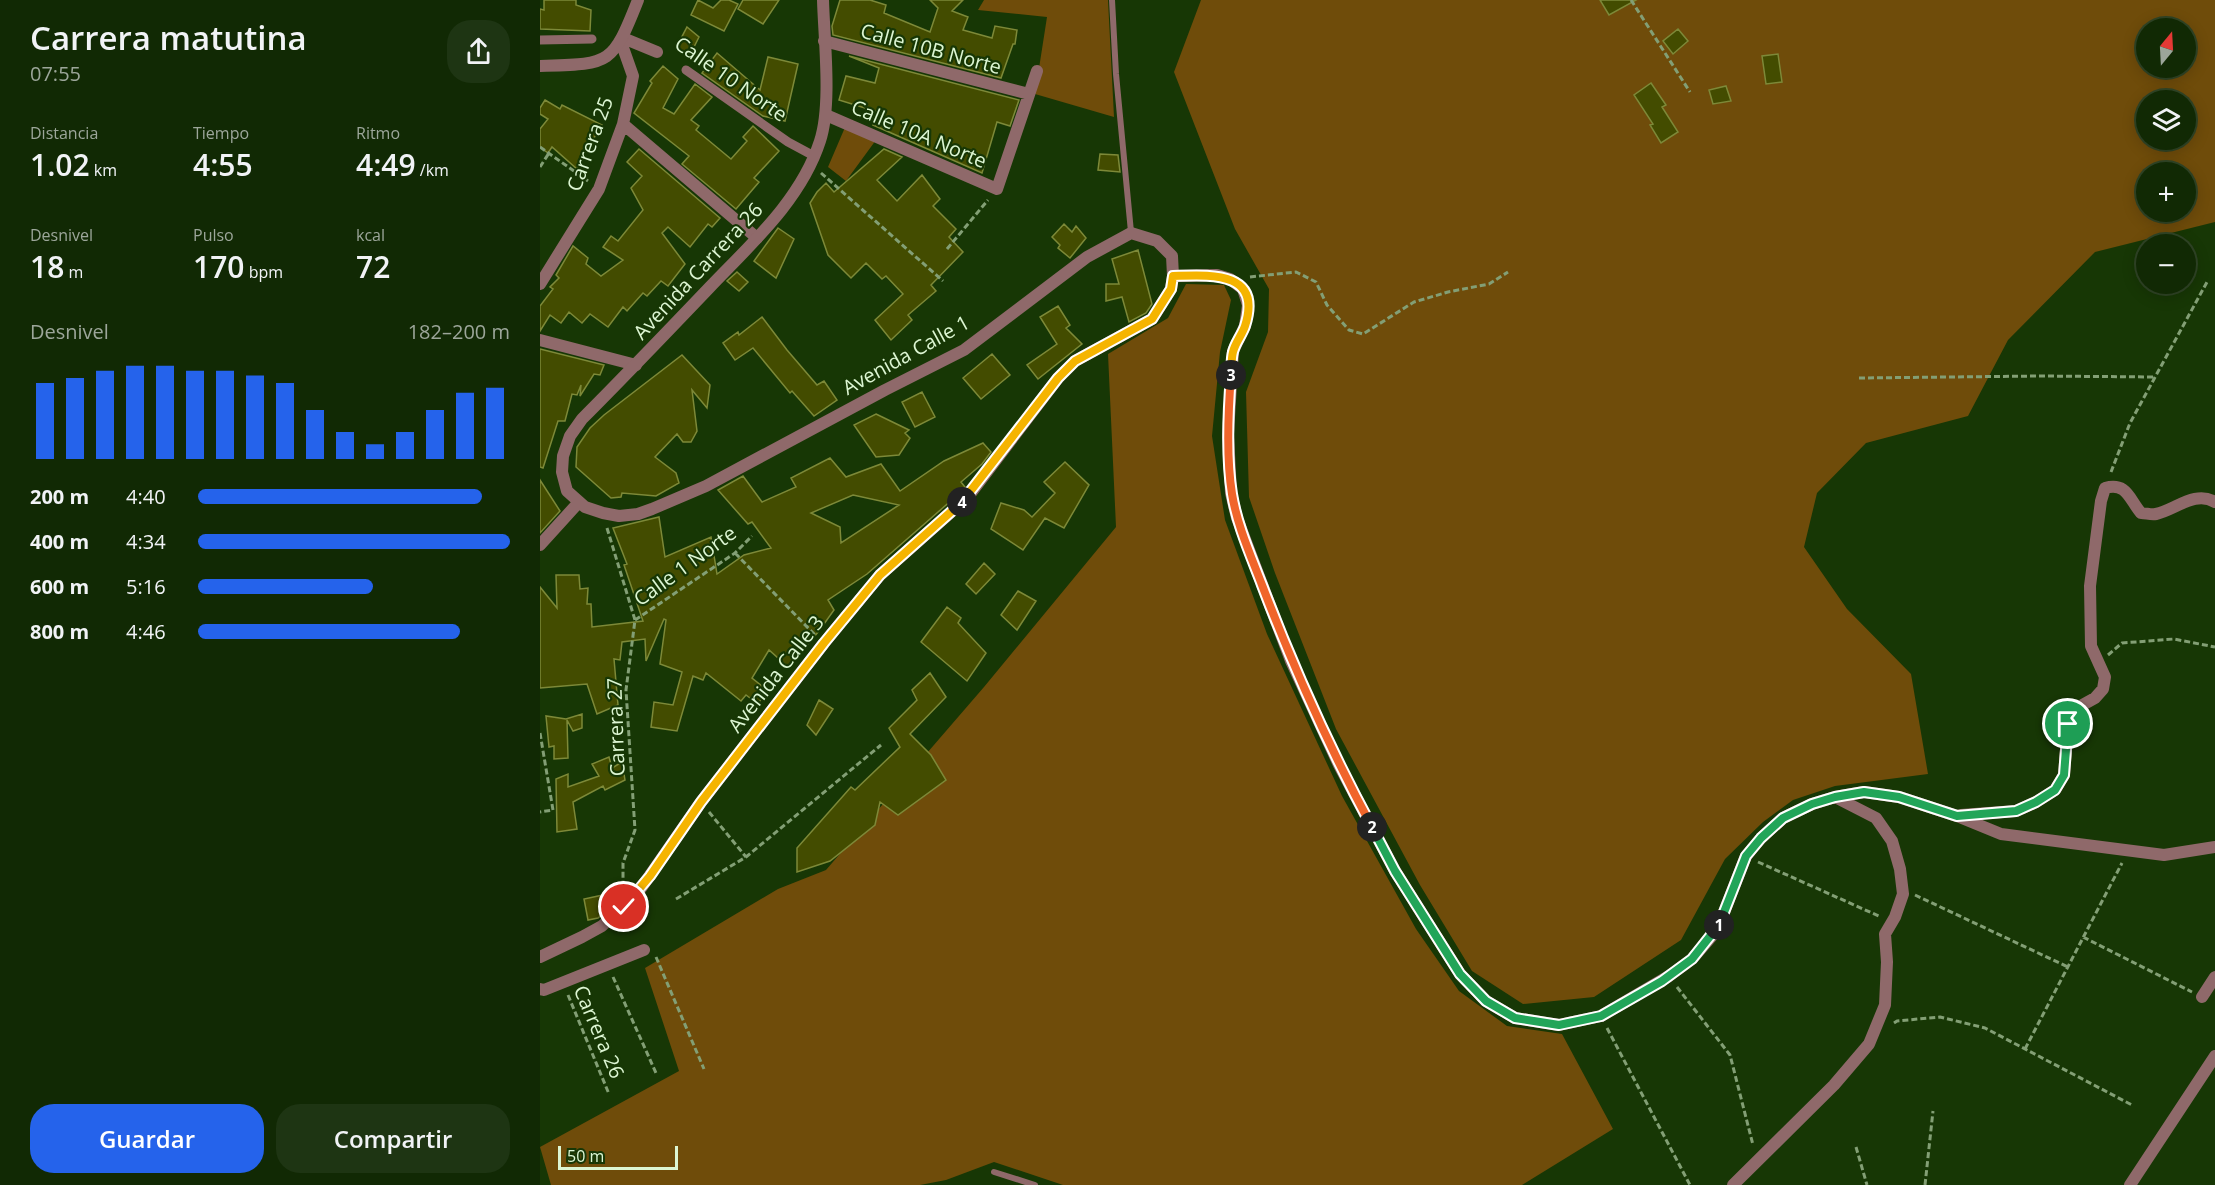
<!DOCTYPE html>
<html lang="es">
<head>
<meta charset="utf-8">
<style>
	body { margin:0; font-family:"Open Sans",sans-serif; background:#1e3513; color:#f1f3f6; height:100vh; display:flex; flex-direction:column; font-size:22px; white-space:nowrap }
	* { box-sizing:border-box; margin:0 }
	p { font-size:20px; color:#9ca69a }
	.icon { flex:none; width:33px; height:33px; fill:none; stroke:currentColor; stroke-width:2; stroke-linecap:round; stroke-linejoin:round }
	.map { position:relative; flex:1; overflow:hidden }
	.details { display:flex; flex-direction:column; background:#112904; width:540px }
	.details>* { flex:none }
	.needle { width:39px; rotate:18deg }
	.tools { position:absolute; left:1596px; top:18px; display:grid; gap:12px }
	.tools a { display:grid; place-items:center; width:60px; height:60px; border-radius:50%; background:#112904; box-shadow:0 3px 15px #0003,0 0 0 2px #304526; font-size:30px }
	.scale { position:absolute; left:18px; bottom:15px; width:120px; box-sizing:border-box; padding-left:6px; border:3px solid #ddf6d3; border-top:0; font-size:16px; line-height:21px; white-space:nowrap; color:#ddf6d3; -webkit-text-stroke:4px #173705; paint-order:stroke }
	.pin { position:absolute; display:grid; place-items:center; width:51px; height:51px; color:#fff; margin:-26px; border:3px solid #fff; border-radius:50%; box-shadow:0 2px 6px #0007 }
	.km { position:absolute; width:30px; height:30px; margin:-15px; border-radius:50%; background:#222; color:#fff; font-size:16px; line-height:30px; text-align:center }
	.round { display:grid; place-items:center; flex:none; width:63px; height:63px; border-radius:24px; background:#1e3513 }
	.headline { display:flex; align-items:center; justify-content:space-between; height:102px; padding:0 30px }
	h1 { font-size:33px; font-weight:600; line-height:45px }
	.metrics { display:grid; grid-template-columns:repeat(3,1fr); gap:9px; height:102px; padding:6px 30px }
	.metrics div { display:grid; align-content:center }
	.metrics b { font-size:30px; font-weight:600 }
	.metrics small { font-size:16px; font-weight:400 }
	.metrics p { font-size:16px }
	.chart { height:168px; padding:12px 30px }
	.chart p { display:flex; justify-content:space-between }
	.chart svg { width:100%; height:108px; margin-top:6px; stroke:#2563eb; stroke-width:6 }
	.action { display:flex; gap:12px; margin-top:auto; padding:12px 30px }
	.action a { flex:1; height:69px; border-radius:24px; background:#2563eb; color:#fff; font-size:24px; font-weight:600; line-height:69px; text-align:center }
	.action a+a { background:#1e3513; color:#f1f3f6 }
	ul { padding:0 30px; list-style:none; font-size:20px }
	li { display:grid; grid-template-columns:96px 72px 1fr; align-items:center; height:45px }
	li i { height:15px; border-radius:8px; background:#2563eb }
	main { display:flex; flex:1; min-height:0 }
	.map>svg:first-child { display:block }
	.green { fill:#6f4c0a; fill-rule:evenodd }
	.building { fill:#434c00; stroke:#7d8938; stroke-width:1.5; fill-rule:evenodd }
	.lines { fill:none; stroke-linecap:round; stroke-linejoin:round }
	.path { stroke:#839f75; stroke-width:3; stroke-dasharray:6 3; stroke-linecap:butt }
	.service { stroke:#8f696a; stroke-width:6 }
	.pedestrian { stroke:#8f696a; stroke-width:9 }
	.minor { stroke:#8f696a; stroke-width:12 }
	.tertiary { stroke:#8f696a; stroke-width:12 }
	.split-1-casing { stroke:#fff; stroke-width:12 }
	.split-2-casing { stroke:#fff; stroke-width:12 }
	.split-3-casing { stroke:#fff; stroke-width:12 }
	.split-4-casing { stroke:#fff; stroke-width:12 }
	.split-5-casing { stroke:#fff; stroke-width:12 }
	.split-1 { stroke:#22a559; stroke-width:8 }
	.split-2 { stroke:#22a559; stroke-width:8 }
	.split-3 { stroke:#f0652b; stroke-width:8 }
	.split-4 { stroke:#f5b400; stroke-width:8 }
	.split-5 { stroke:#f5b400; stroke-width:8 }
	.labels { text-anchor:middle; stroke-width:4.5; stroke-linejoin:round; paint-order:stroke }
	.street-label { font-size:20px; fill:#ddf6d3; stroke:#173705 }
</style>
</head>
<body>
<main>
<section class="details">
<div class="headline"><div><h1>Carrera matutina</h1><p>07:55</p></div><a class="round"><svg class="icon" aria-label="share" viewBox="0 0 24 24"><path d="M12 15V3M7 8l5-5 5 5M5 13v7h14v-7"/></svg></a></div>
<div class="metrics">
<div><p>Distancia</p><b>1.02<small> km</small></b></div>
<div><p>Tiempo</p><b>4:55</b></div>
<div><p>Ritmo</p><b>4:49<small> /km</small></b></div>
</div>
<div class="metrics">
<div><p>Desnivel</p><b>18<small> m</small></b></div>
<div><p>Pulso</p><b>170<small> bpm</small></b></div>
<div><p>kcal</p><b>72</b></div>
</div>
<div class="chart"><p><span>Desnivel</span>182–200 m</p>
<svg viewBox="0 0 160 44" preserveAspectRatio="none"><path d="M5 44V13M15 44V11M25 44V8M35 44V6M45 44V6M55 44V8M65 44V8M75 44V10M85 44V13M95 44V24M105 44V33M115 44V38M125 44V33M135 44V24M145 44V17M155 44V15"/></svg>
</div>
<ul>
<li><b>200 m</b>4:40<i style="width:91%"></i></li>
<li><b>400 m</b>4:34<i style="width:100%"></i></li>
<li><b>600 m</b>5:16<i style="width:56%"></i></li>
<li><b>800 m</b>4:46<i style="width:84%"></i></li>
</ul>
<div class="action"><a>Guardar</a><a>Compartir</a></div>
</section>
<div class="map">
<svg width="1675" height="1185" viewBox="0 0 1675 1185">
	<rect width="100%" height="100%" fill="#173705"/>
	<path class="green" d="M444,0H568L574,117L495,94L507,17L438,10Z
		M661,0H1675V222L1555,252L1468,340L1428,416L1326,443L1277,493L1264,547L1307,609L1371,674L1388,774L1295,786L1253,800L1223,822L1185,859L1141,940L1054,997L983,1004L932,971L880,885L796,729L735,573L709,497L706,392L728,332L729,289L695,229L634,72ZM1606,28H1646V68H1606ZM1606,100H1646V140H1606ZM1606,172H1646V212H1606Z
		M306,125L336,140L306,181L288,167Z
		M646,284L684,285L691,300L680,352L672,436L685,520L727,634L802,796L876,929L919,991L967,1026L1022,1034L1073,1129L982,1185H523L454,1162L406,1180L380,1185H11L0,1147L139,1071L105,968L238,889L286,870L444,687L576,527L568,354L628,318Z"/>
	<path class="building" d="M4,0H36V5L51,10L50,31L0,29V9L4,10Z
		M158,0L173,8L181,0H189L198,4L184,31L151,15Z
		M203,0H239L223,24L198,9Z
		M300,0H330L346,5L344,13L390,32L398,8L390,0H423L412,11L428,17L423,30L452,38L455,26L477,30L475,44H473L461,78L293,35L292,26Z
		M1060,0H1096L1069,15Z
		M147,27L159,37L150,55L136,48Z
		M1138,29L1148,41L1133,54L1123,41Z
		M177,53L220,90L228,57L258,64L245,121L223,116L162,73Z
		M1238,54L1242,82L1226,84L1222,56Z
		M309,56L479,100L470,126L457,122L442,173L333,125L338,112L299,100L306,76L335,83L339,68Z
		M123,66L138,79L123,108L134,114L155,84L172,97L151,120L159,126L156,130L191,159L207,141L203,137L213,126L239,151L214,178L219,182L196,209L142,164L149,156L94,113L112,83L110,81Z
		M1111,83L1126,105L1122,107L1138,132L1121,143L1110,125L1113,124L1094,95Z
		M1186,86L1191,101L1173,104L1169,90Z
		M5,100L20,109L22,105L62,125L49,146L47,145L37,169L12,147L8,153L0,147V129L8,119L0,114V108Z
		M99,149L180,218L172,227L168,224L150,247L128,227L122,233L145,264L128,286L121,281L107,296L103,293L87,311L83,307L68,327L50,314L42,323L29,312L21,323L10,315L0,331V306L13,289L10,287L19,278L16,275L33,246L48,258L46,264L61,276L83,260L63,247L71,236L78,241L103,210L91,188L102,176L87,162Z
		M344,149L362,157L337,180L357,201L382,175L400,199L393,206L416,229L409,237L423,252L391,285L396,291L368,315L372,320L351,340L335,320L363,294L346,276L342,279L326,263L311,278L288,255L270,203L277,192L286,183L294,192Z
		M560,154L578,155L580,172L558,170Z
		M524,224L532,232L536,226L546,238L530,258L518,248L520,245L512,237Z
		M238,228L254,239L236,278L214,261Z
		M598,250L612,304L606,313L589,322L582,297L566,301V284H579L572,259Z
		M197,272L208,282L199,291L187,281Z
		M518,306L530,325L526,328L542,344L498,379L487,365L517,344L500,317Z
		M222,317L247,350L277,385L284,381L297,400L274,416L252,391L250,393L213,348L195,360L183,343L198,332L199,335Z
		M0,349L64,365L60,375L54,374L40,396L41,385L37,395L32,394L25,421H18L3,468L0,467Z
		M452,354L470,375L441,399L423,378Z
		M142,355L170,385L167,408L152,390L157,431L151,442H143L137,434L115,457L136,473L139,483L116,496L82,493L81,497L71,498L36,467L37,447L50,428L64,415Z
		M382,392L395,417L375,427L362,402Z
		M336,414L369,430L365,433L370,438L359,455L336,457L314,425Z
		M443,443L451,452L442,464L421,482L425,487L421,492L327,574L288,600L294,610L279,631L248,667L229,650L212,678L227,690L218,704L206,695L201,701L166,673L163,680L153,676L137,731L111,727L114,702L133,705L142,672L120,664L126,620L124,619L106,661L105,639L82,642L80,660L74,659L78,705L57,714L47,684L0,688V587L17,608L16,575H39L40,589L48,588L47,604H51L52,627L103,621L84,565L87,564L73,528L119,517L125,557L171,537L177,574L204,555L231,548L212,522L208,524L178,490L203,476L222,502L256,487L251,478L290,458L306,477L341,464L360,491L404,461ZM313,495L359,505L301,543L300,527L271,513Z
		M525,462L549,485L524,528L505,518L483,550L451,529L461,503L484,510L492,517L515,493L504,482Z
		M0,480L20,511L0,533Z
		M444,563L455,574L436,594L426,584Z
		M478,591L496,601L477,630L461,615Z
		M407,607L421,618L418,623L446,653L427,681L381,642Z
		M390,673L406,697L370,734L391,755L406,780L358,815L340,802L335,825L290,861L257,872V848L311,787L315,790L360,747L349,728L377,700L372,690Z
		M279,700L293,709L276,735L267,725Z
		M42,714V728L33,731L27,720L28,758L14,759V746L9,747L6,716L26,719Z
		M69,757L72,768L82,762L85,780L65,790L63,786L33,802L37,829L17,832L16,779L28,774V787L59,776L52,764Z
		M63,895L67,910L58,918L48,920L44,899Z"/>
	<g class="lines">
		<path class="path" d="M1091,0L1150,92
			M0,147L48,181
			M0,167L9,153
			M281,173L403,281
			M407,249L448,200
			M710,277L756,272L776,282L787,305L809,330L823,334L874,302L908,292L949,284L968,272
			M1319,378L1501,376L1614,377
			M1571,472L1590,423L1667,282
			M67,528L95,620L86,690L95,830L83,863V887
			M195,553L275,635
			M95,620L195,553L212,536
			M1568,655L1582,643L1634,639L1675,647
			M0,733L13,810L0,812
			M169,812L206,857
			M1218,862L1341,917
			M1375,895L1528,967
			M136,899L206,857L341,745
			M1543,937L1652,992
			M116,957L164,1069
			M73,977L116,1073
			M1137,987L1190,1055L1213,1145
			M28,995L69,1094
			M1354,1023L1357,1021L1400,1017L1445,1028L1592,1105
			M1067,1028L1150,1185
			M1485,1049L1582,863
			M1316,1147L1327,1185
			M1385,1185L1393,1111"/>
		<path class="service" d="M572,0L576,74L591,232
			M454,1172L495,1185"/>
		<path class="pedestrian" d="M0,40L52,39
			M146,70L248,142L274,156"/>
		<path class="minor" d="M83,38L117,52
			M284,41L489,94
			M286,115L457,189L497,71
			M83,124L217,238
			M633,276L677,275L690,279L703,289L708,305L705,326L693,351L688,434L691,493L697,518L751,661L799,765L855,871L920,974L946,1001L975,1018L1019,1025L1061,1016L1129,976L1152,959L1177,930L1206,856L1221,838L1243,818L1272,804L1295,797L1324,792L1359,797L1417,816L1461,834L1624,855L1675,847
			M0,284L59,189L83,124L93,76L81,42
			M0,340L96,365
			M1421,815L1476,811L1496,802L1515,790L1524,775L1528,724L1537,708L1555,698L1563,689L1565,677L1551,646L1550,586L1561,501L1565,488C1587,482 1589,499 1601,513C1606,513 1611,515 1616,514C1635,510 1655,490 1675,502
			M0,989L4,990L104,950
			M1662,997L1675,977
			M1193,1185L1294,1085L1329,1044L1345,1005L1347,962L1345,934L1355,917L1363,894L1360,869L1352,841L1336,818L1295,797
			M1590,1185L1675,1056"/>
		<path class="tertiary" d="M0,66C70,64 72,66 98,0
			M0,545L39,502
			M0,957L42,937L62,926L99,891L161,802L284,643L340,575L427,498L518,378L535,361L612,319L631,289L633,276L632,256L617,241L591,233L547,257L424,350L345,390L166,486L112,509L98,514L79,516L63,513L45,507L27,491L22,472L23,456L30,436L42,419C85,376 127,332 169,288C211,244 261,200 280,141C292,105 284,39 283,0"/>
	</g>
	<g class="lines">
		<g class="split-1-casing">
			<path id="split-1" d="M1179,925L1206,856L1221,838L1243,818L1272,804L1295,797L1324,792L1359,797L1417,816L1476,811L1496,802L1515,790L1524,775L1528,724"/>
		</g>
		<g class="split-2-casing">
			<path id="split-2" d="M832,827L855,871L920,974L946,1001L975,1018L1019,1025L1061,1016L1122,981L1152,959L1179,925"/>
		</g>
		<g class="split-3-casing">
			<path id="split-3" d="M691,375C688,413 686,457 692,494C697,525 711,556 722,585C754,669 790,749 832,827"/>
		</g>
		<g class="split-4-casing">
			<path id="split-4" d="M422,502L518,378L535,361L612,319L631,289L633,276C669,275 723,270 705,326C702,335 695,343 693,352C691,359 692,368 691,375"/>
		</g>
		<g class="split-5-casing">
			<path id="split-5" d="M84,907L110,876L161,802L284,643L340,575L422,502"/>
		</g>
		<use href="#split-1" class="split-1"/>
		<use href="#split-2" class="split-2"/>
		<use href="#split-3" class="split-3"/>
		<use href="#split-4" class="split-4"/>
		<use href="#split-5" class="split-5"/>
	</g>
	<g class="labels">
		<g class="street-label">
			<text transform="translate(391 49) rotate(15)" y="7">Calle 10B Norte</text>
			<text transform="translate(191 79) rotate(35)" y="7">Calle 10 Norte</text>
			<text transform="translate(379 134) rotate(23)" y="7">Calle 10A Norte</text>
			<text transform="translate(50 144) rotate(-70)" y="7">Carrera 25</text>
			<text transform="translate(158 271) rotate(-47)" y="7">Avenida Carrera 26</text>
			<text transform="translate(366 355) rotate(-29)" y="7">Avenida Calle 1</text>
			<text transform="translate(145 566) rotate(-36)" y="7">Calle 1 Norte</text>
			<text transform="translate(236 674) rotate(-52)" y="7">Avenida Calle 3</text>
			<text transform="translate(76 727) rotate(-92)" y="7">Carrera 27</text>
			<text transform="translate(59 1032) rotate(67)" y="7">Carrera 26</text>
		</g>
	</g>
</svg>
<div class="tools">
<a><svg class="needle" viewBox="-14 -14 28 28"><path d="M0-13l5 13h-10z" fill="#e53935"/><path d="M0 13l5-13h-10z" fill="#9ca69a"/></svg></a>
<a><svg class="icon" aria-label="layers" viewBox="0 0 24 24"><path d="M12 4l9 5-9 5-9-5zM3 14l9 5 9-5"/></svg></a>
<a>+</a>
<a>−</a>
</div>
<div class="scale">50 m</div>
<div class="pin" style="left:1528px;top:724px;background:#1e9e55"><svg class="icon" aria-label="arrive" viewBox="0 0 24 24"><path d="M6 21V4h12l-3 4 3 4H6"/></svg></div>
<div class="pin" style="left:84px;top:907px;background:#d93025"><svg class="icon" aria-label="check" viewBox="0 0 24 24"><path d="M5 12l5 5 9-10"/></svg></div>
<b class="km" style="left:1179px;top:925px">1</b>
<b class="km" style="left:832px;top:827px">2</b>
<b class="km" style="left:691px;top:375px">3</b>
<b class="km" style="left:422px;top:502px">4</b>
</div>
</main>
</body>
</html>
